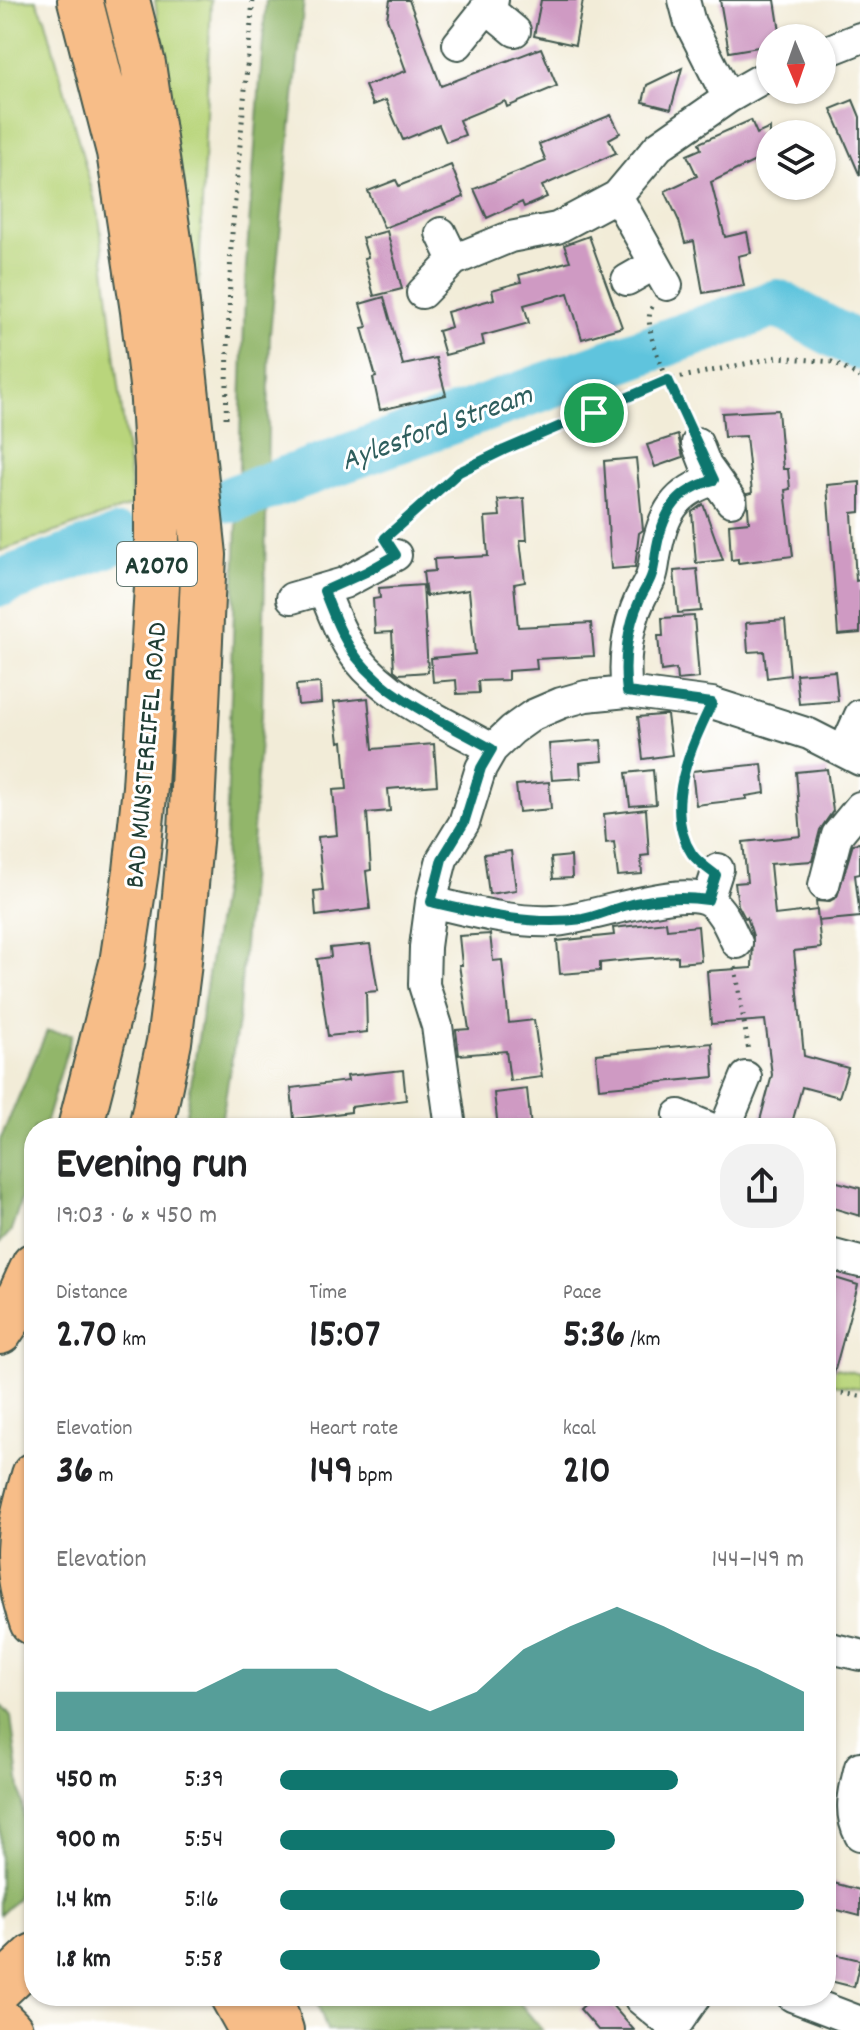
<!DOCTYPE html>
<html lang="en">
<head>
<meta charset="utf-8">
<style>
	body { margin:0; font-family:Dekko,sans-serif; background:#f2f2f2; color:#202124; height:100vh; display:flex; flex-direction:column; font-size:30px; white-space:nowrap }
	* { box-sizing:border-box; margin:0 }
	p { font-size:26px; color:#757577 }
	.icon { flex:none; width:44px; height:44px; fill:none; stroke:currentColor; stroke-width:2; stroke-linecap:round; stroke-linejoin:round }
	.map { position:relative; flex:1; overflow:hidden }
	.drawer { position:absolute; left:24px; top:1118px; width:812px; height:888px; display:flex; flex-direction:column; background:#fff; border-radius:32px; box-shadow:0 2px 6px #0004 }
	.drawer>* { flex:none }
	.needle { width:52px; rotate:178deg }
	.tools { position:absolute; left:756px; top:24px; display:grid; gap:16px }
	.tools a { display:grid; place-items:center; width:80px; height:80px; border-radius:50%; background:#fff; box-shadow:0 2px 6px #0004; font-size:40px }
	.pin { position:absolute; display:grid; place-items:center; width:68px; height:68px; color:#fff; margin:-34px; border:4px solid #fff; border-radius:50%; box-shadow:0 2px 8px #0007 }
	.round { display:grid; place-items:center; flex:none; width:84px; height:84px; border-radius:32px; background:#f2f2f2 }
	.head { display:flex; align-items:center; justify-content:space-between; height:136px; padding:0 32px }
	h1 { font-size:44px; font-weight:700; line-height:60px }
	.metrics { display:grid; grid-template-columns:repeat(3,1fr); gap:12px; height:136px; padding:8px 32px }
	.metrics div { display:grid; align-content:center }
	.metrics b { font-size:40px; font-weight:700 }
	.metrics small { font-size:22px; font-weight:400 }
	.metrics p { font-size:22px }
	.chart { height:224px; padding:16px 32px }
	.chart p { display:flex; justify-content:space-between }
	.chart svg { width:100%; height:144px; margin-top:8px; fill:#0f766e; opacity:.7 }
	ul { padding:0 32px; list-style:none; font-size:26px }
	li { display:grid; grid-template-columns:128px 96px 1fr; align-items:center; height:60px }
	li i { height:20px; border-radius:10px; background:#0f766e }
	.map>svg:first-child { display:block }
	.green { fill:#b9d57b; stroke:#6c8958; stroke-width:2 }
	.forest { fill:#92b66b; stroke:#587a50; stroke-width:2 }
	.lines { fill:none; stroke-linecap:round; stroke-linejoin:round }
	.river { stroke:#5fc4dd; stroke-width:48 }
	.building { fill:#cf9ac3 }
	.minor-casing { stroke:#3f574d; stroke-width:34 }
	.major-casing { stroke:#3f574d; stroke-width:42 }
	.highway-casing { stroke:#3f574d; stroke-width:48 }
	.path { stroke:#3f574d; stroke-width:5; stroke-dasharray:2 6; stroke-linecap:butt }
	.minor { stroke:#fff; stroke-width:30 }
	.major { stroke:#f7bd88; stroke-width:38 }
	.highway { stroke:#f7bd88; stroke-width:44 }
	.route-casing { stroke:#fff; stroke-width:16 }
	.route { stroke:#0f766e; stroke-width:10 }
	.labels { text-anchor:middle; stroke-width:6; stroke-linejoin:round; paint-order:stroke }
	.shield { fill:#fff; stroke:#627771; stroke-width:2 }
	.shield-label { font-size:26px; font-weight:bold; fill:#1f3d34 }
	.street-label { font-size:28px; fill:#1f3d34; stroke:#fff }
	.water-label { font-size:30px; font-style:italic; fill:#2f5f5e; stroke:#fff }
</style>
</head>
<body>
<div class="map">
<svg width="860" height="2030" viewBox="0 0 860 2030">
	<rect width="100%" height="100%" fill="#fff"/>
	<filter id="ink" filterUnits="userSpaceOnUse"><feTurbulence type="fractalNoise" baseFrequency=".0125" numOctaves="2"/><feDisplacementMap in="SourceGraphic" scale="16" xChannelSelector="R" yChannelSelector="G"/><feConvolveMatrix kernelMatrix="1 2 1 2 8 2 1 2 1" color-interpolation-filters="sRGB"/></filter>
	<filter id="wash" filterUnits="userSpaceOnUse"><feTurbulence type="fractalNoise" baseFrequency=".006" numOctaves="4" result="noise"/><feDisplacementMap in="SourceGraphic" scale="32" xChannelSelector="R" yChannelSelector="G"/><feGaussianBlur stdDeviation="1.8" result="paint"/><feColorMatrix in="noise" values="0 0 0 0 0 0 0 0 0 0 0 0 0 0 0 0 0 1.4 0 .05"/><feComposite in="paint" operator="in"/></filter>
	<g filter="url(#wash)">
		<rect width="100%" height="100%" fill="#f2ecd8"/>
		<path class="green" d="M0,0H36L45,18L99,216L133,505L0,551Z
			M155,0H211L197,320Z
			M826,1365L860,1374V1388L826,1383Z"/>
		<path class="forest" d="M266,0H304L270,333L262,715L238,1022L220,1128H184L225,867L246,266Z
			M47,1031L72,1034L44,1128H34V1159L11,1231L0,1243V1140Z
			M0,1704L11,1717L27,1843L17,1899L0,1915Z
			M315,1996H514L542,2030H327Z"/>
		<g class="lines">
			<path class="river" d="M233,499L777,303L860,347
				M0,583L119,539"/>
		</g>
		<g id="blocks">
			<path class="building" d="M390,0H409L441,86L541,48L557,86L507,107L505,101L459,120L465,135L446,142L439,125L403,140L386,100L373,105L365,86L406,71L387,18Z
				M541,0H583L575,45L534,36Z
				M720,0H775L781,38H770V45L729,52Z
				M682,68L671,109L643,102L647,85Z
				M853,100L860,117V176L831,109Z
				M611,115L620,133L609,139L616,153L542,186L547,197L524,207L522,202L487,218L474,189L546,161L539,144Z
				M751,120L757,134L770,128V154L711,182L725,237L747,232L751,253L738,256L744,286L703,293L694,241L685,243L679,221L665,191L697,176L687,155L701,149L699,143Z
				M451,165L464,197L384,228L368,191L396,180L399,186Z
				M387,231L402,289L374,296L364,258L368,257L362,238Z
				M589,236L622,327L582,339L568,293L524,305L529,323L482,336L484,345L445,355L438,331L451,327L447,312L494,299L492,290L521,282L519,275L570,261L564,245Z
				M384,297L403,365L436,358L446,395L380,410L373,378L376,377L362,328L367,327L360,304Z
				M778,410L783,469H788L790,489L785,490L793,556L738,563V559L731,560L729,524L749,522L747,494L752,493L746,436L724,437L722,413Z
				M678,435L683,457L655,467L647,445Z
				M636,458L643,530L639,533L635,567L611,569L604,461Z
				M860,482V512L852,513L856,581L860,580V633L838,635L827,485Z
				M524,498L527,540H520L525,582L514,584L518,627L591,623L594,656L536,659L537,669L508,671V680L478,681L479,693L457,694L456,680L433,682L431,658L475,654L469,590L426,596L423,572L435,571L434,559L488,556L485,517L500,516L498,500Z
				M703,504L723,560L696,563L692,512Z
				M697,569L701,611L678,613L674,571Z
				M423,585L428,672L399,674L394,670L392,632L375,633L373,599L380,598L379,588Z
				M694,616L699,678L677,680L676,669L661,671L658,636H663L662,618Z
				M785,620L790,675L767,678L764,651L748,652L746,623Z
				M835,671L838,701L799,704L796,674Z
				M320,683L321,703L298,705L296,685Z
				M368,698L373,749L434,744L437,785L388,789L390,811L367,813L371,870L366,871L370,909L316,916L314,891L323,890L318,837L337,835L333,790L347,789L343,741L339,742L334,702Z
				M661,715H667L672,755L643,759L638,717Z
				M601,740L603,761L580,763L581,778L552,780L549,744Z
				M762,764L765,793L746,796L747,799L696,805L692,771Z
				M827,769L833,811L820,830L812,861L770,864L775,915L817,910L821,948L794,951L804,1056L848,1068L839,1097L802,1087L792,1123L784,1121L782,1128H758L772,1075L765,1020L711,1024L707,971L752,968L753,936L747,917L745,918L738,905L735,883L747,882L743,842L801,836L796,772Z
				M653,770L656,804L630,806L626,773Z
				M549,782L551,809L519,812L516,785Z
				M646,809L649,855L641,856L642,874L618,876L614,842L606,843L604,814Z
				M860,843V874L855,875L860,917L818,921L816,901L828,902L837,897L853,844Z
				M511,851L516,890L489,894L484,854Z
				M571,856L572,878L553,879L551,858Z
				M666,922L667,929L698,926L701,961L678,963V956L638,959L600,963V971L560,974L557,941L614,935L613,928Z
				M490,934L493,961L502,960L509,1023L534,1020L542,1077L510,1081L506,1051L459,1055L456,1030L469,1029L459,965H462L459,936Z
				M370,944L378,991L366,992L367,1032L328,1036L317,959L331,957L330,948Z
				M712,1043L714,1077L599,1088L596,1054Z
				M403,1070L406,1100L351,1107V1112L294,1119L291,1088L348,1081L347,1076Z
				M527,1089L531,1128H498L494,1093Z
				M826,1179L860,1188V1216L826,1206Z
				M832,1277L858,1285L833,1377L826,1376V1299Z
				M826,1881L860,1890V1916L826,1907Z
				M826,1952L860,1960L854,1987L826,1980Z
				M594,1996H604L634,2030H598L580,2009Z"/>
		</g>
	</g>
	<g filter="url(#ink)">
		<use href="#blocks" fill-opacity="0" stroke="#3f574d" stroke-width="2"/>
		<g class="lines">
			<g class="minor-casing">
				<path id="minor" d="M684,0L690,23L728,98
					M486,7L515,31
					M458,44L493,0
					M822,53L860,38
					M617,196L667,285
					M441,233L454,260
					M627,280L655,264
					M422,293L454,260L510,237L557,228L617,196L659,146L728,98L770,74
					M697,443L706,466L731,501
					M324,591C333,614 342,638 357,658C390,700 447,723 492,749
					M292,598L344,583L396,555
					M627,692C623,662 627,627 640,599C643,592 648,585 651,577C654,569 654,560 656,552C663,514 675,491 714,480
					M844,751L860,715
					M824,885L837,835L860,807
					M708,900L718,869
					M431,902C471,911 512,923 553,921C590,920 683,882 711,902C724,912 730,929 737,943
					M679,1115L710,1128
					M451,1128L437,1026L424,985L425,947L431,902L442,859L464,823L481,768L492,749L512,730L533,715L561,703L586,696L627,692L712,703L809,734L860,760
					M725,1128L746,1077
					M826,1253L860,1262
					M826,1647L860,1655
					M860,1767C854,1791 848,1813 860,1835
					M792,1996L860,2022
					M640,1999L674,2027
					M672,2030L696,1996"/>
			</g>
			<g class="major-casing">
				<path id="major" d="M229,1996L248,2030
					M273,1996L284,2030"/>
			</g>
			<g class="highway-casing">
				<path id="highway" d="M80,0L119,152L143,311L152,385L157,468V587L145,787L136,871L122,963L80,1128
					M127,0L143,64L173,267L204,555L191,831L178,971L169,1042L151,1128
					M0,1332L10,1317L34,1265
					M32,1622C12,1562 17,1534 34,1475
					M0,1988L34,1956
					M0,2020L10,2030"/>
			</g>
			<path class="path" d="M652,307C639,329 676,397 687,420
				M226,418L231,245L253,0
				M394,529L459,472L504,450L668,380L778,357L832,362L860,377
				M695,858C669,817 683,767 701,726
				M735,967L749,1052
				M826,1391L860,1396"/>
			<use href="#minor" class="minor"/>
			<use href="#major" class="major"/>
			<use href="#highway" class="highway"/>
		</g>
	</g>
	<g class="lines" filter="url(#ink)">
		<g class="route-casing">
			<path id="route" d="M668,380L714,480C678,490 664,510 657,546C655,556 655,568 651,577C648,585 643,592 640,599C627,627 623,662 627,692L712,703C691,747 662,808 692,854C698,862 708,869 716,875L708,900C679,896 653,898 624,906C610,910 597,916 583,919C531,926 482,914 431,902L442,859L464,823L481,768L492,749C447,723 390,700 357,658C342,638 333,614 324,591L366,572L396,555L385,538L459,472L504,450Z"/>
		</g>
		<use href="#route" class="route"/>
	</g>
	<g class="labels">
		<rect class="shield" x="117" y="542" width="80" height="44" rx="6"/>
		<g class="shield-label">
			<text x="157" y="573">A2070</text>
		</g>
		<g class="street-label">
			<text transform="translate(144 755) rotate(-85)" y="10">BAD MUNSTEREIFEL ROAD</text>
		</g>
		<g class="water-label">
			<text transform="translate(436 426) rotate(-20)" y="10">Aylesford Stream</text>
		</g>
	</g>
</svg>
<div class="tools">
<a><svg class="needle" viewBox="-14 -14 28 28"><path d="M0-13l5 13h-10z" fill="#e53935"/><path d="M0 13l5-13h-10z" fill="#757577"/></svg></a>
<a><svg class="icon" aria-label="layers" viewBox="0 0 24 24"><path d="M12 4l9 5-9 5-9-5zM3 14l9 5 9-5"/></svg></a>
</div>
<div class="pin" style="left:594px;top:413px;background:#1e9e55"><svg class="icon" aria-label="arrive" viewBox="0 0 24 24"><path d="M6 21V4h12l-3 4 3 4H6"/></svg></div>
<section class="drawer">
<div class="head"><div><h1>Evening run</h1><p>19:03 · 6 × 450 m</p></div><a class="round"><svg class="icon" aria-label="share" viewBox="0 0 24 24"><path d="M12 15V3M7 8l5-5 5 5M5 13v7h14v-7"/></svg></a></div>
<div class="metrics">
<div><p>Distance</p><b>2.70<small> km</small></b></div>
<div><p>Time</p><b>15:07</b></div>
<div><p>Pace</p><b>5:36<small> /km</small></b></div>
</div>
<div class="metrics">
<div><p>Elevation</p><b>36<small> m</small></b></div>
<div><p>Heart rate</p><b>149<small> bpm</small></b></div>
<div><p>kcal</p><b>210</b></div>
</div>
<div class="chart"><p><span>Elevation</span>144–149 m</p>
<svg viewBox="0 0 160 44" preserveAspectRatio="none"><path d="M0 44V32L10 32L20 32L30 32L40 25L50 25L60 25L70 32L80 38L90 32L100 19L110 12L120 6L130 12L140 19L150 25L160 32V44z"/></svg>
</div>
<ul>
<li><b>450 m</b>5:39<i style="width:76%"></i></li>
<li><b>900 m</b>5:54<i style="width:64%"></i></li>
<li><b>1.4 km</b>5:16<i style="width:100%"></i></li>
<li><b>1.8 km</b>5:58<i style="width:61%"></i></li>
</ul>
</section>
</div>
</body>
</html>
